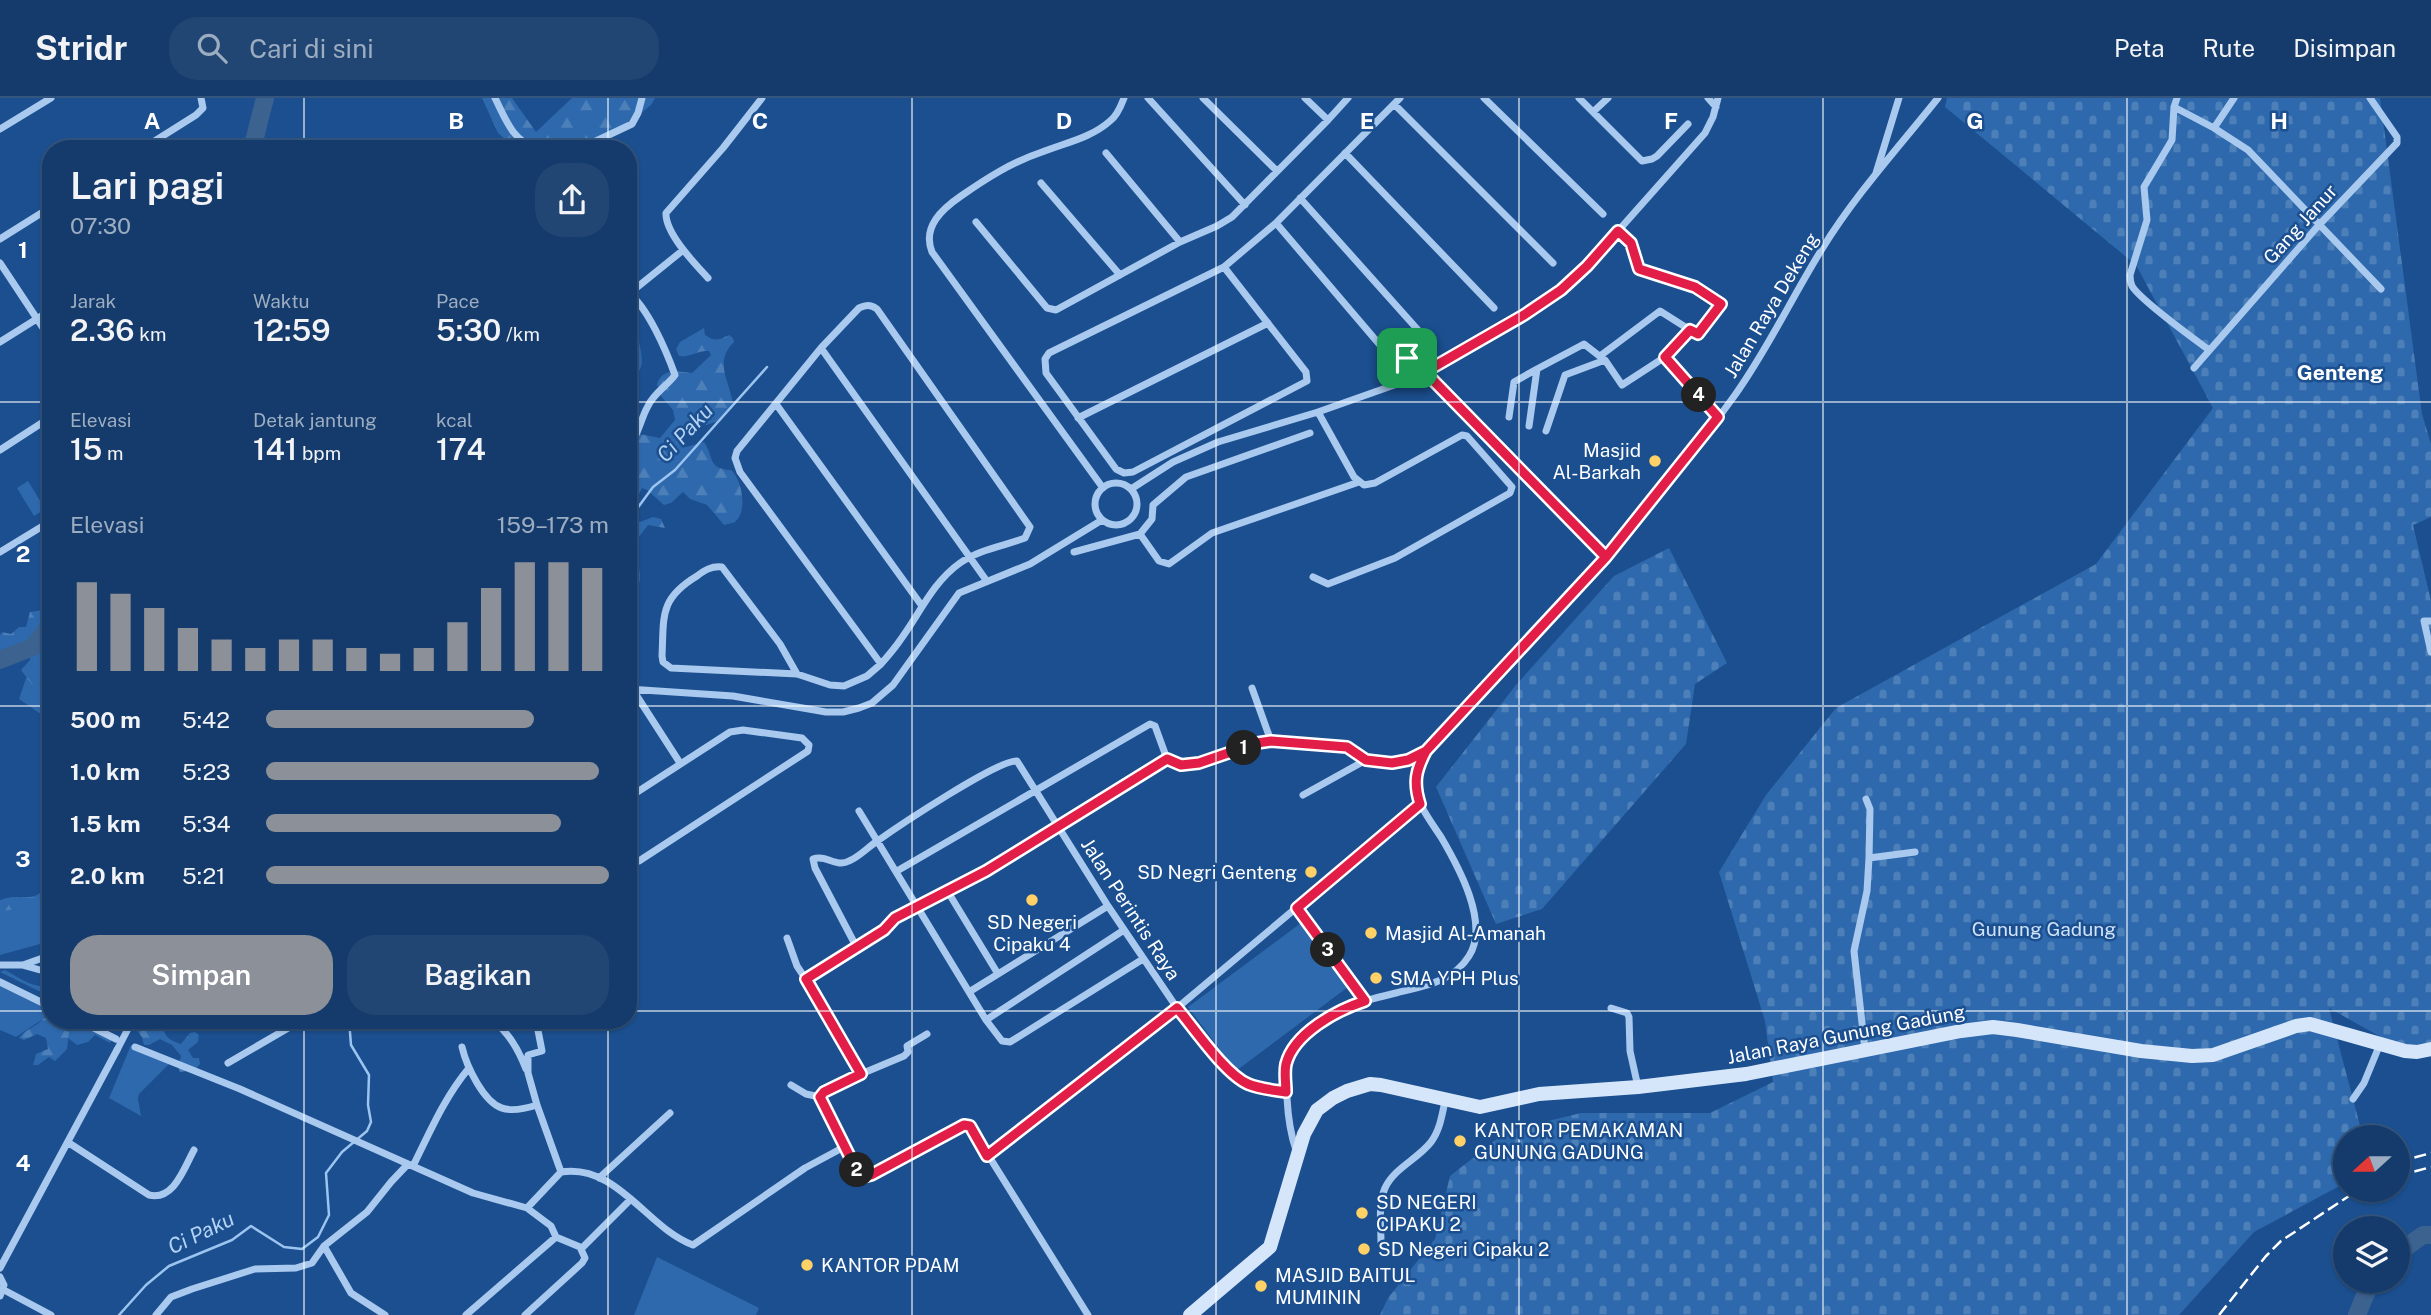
<!DOCTYPE html>
<html lang="id">
<head>
<meta charset="utf-8">
<style>
	body { margin:0; font-family:"Public Sans",sans-serif; background:#214673; color:#f1f3f6; height:100vh; display:flex; flex-direction:column; font-size:26px; white-space:nowrap }
	* { box-sizing:border-box; margin:0 }
	p { font-size:23px; color:#9dadc1 }
	.icon { flex:none; width:38px; height:38px; fill:none; stroke:currentColor; stroke-width:2; stroke-linecap:round; stroke-linejoin:round }
	.map { position:relative; flex:1; overflow:hidden }
	.drawer { position:absolute; left:42px; top:42px; width:595px; height:889px; display:flex; flex-direction:column; background:#143b6b; border-radius:28px; box-shadow:0 2px 5px #0004,0 0 0 2px #33557e }
	.drawer>* { flex:none }
	.needle { width:46px; rotate:249deg }
	.controls { position:absolute; left:2333px; top:1027px; display:grid; gap:14px }
	.controls a { display:grid; place-items:center; width:77px; height:77px; border-radius:50%; background:#143b6b; box-shadow:0 2px 5px #0004,0 0 0 2px #33557e; font-size:35px }
	.pin { position:absolute; display:grid; place-items:center; width:60px; height:60px; color:#fff; margin:-30px; border-radius:14px; box-shadow:0 4px 10px #0006 }
	.km { position:absolute; width:35px; height:35px; margin:-18px; border-radius:50%; background:#222; color:#fff; font-size:19px; line-height:35px; text-align:center }
	.round { display:grid; place-items:center; flex:none; width:74px; height:74px; border-radius:28px; background:#214673 }
	.head { display:flex; align-items:center; justify-content:space-between; height:119px; padding:0 28px }
	h1 { font-size:38px; font-weight:600; line-height:52px }
	.figures { display:grid; grid-template-columns:repeat(3,1fr); gap:10px; height:119px; padding:7px 28px }
	.figures div { display:grid; align-content:center }
	.figures b { font-size:30px; font-weight:600 }
	.figures small { font-size:19px; font-weight:400 }
	.figures p { font-size:19px }
	.chart { height:196px; padding:14px 28px }
	.chart p { display:flex; justify-content:space-between }
	.chart svg { width:100%; height:126px; margin-top:7px; stroke:#8c9099; stroke-width:6 }
	.cta { display:flex; gap:14px; margin-top:auto; padding:14px 28px }
	.cta a { flex:1; height:80px; border-radius:28px; background:#8c9099; color:#fff; font-size:28px; font-weight:600; line-height:80px; text-align:center }
	.cta a+a { background:#214673; color:#f1f3f6 }
	ul { padding:0 28px; list-style:none; font-size:23px }
	li { display:grid; grid-template-columns:112px 84px 1fr; align-items:center; height:52px }
	li i { height:18px; border-radius:9px; background:#8c9099 }
	header { display:flex; align-items:center; gap:42px; box-sizing:border-box; height:98px; padding:0 35px; background:#143b6b; border-bottom:2px solid #33557e }
	header strong { font-size:33px }
	nav { display:flex; gap:38px; margin-inline-start:auto; font-size:24px }
	.search { width:490px; height:63px; background:#214673; display:flex; align-items:center; gap:18px; box-sizing:border-box; padding:0 24px; border-radius:28px; color:#9dadc1; font-size:26px }
	.map>svg:first-child { display:block }
	.green { fill:#2e69ad }
	.forest { fill:url(#forest-firs) }
	.cemetery { fill:url(#cemetery-stones) }
	.lines { fill:none; stroke-linecap:round; stroke-linejoin:round }
	.stream { stroke:#9cc4f0; stroke-width:2.5 }
	.river { stroke:#3c6290; stroke-width:18 }
	.street { stroke:#a9c9ee; stroke-width:7 }
	.secondary { stroke:#d6e6fa; stroke-width:14 }
	.rail { stroke:#fff; stroke-width:2.5; stroke-dasharray:12 5; stroke-linecap:butt }
	.street-bridge { stroke:#a9c9ee; stroke-width:7 }
	.route-casing { stroke:#fff; stroke-width:14 }
	.route { stroke:#e11d48; stroke-width:9 }
	.grid { fill:none; stroke:#fff; stroke-width:2; stroke-opacity:0.55 }
	.poi-dot { fill:#ffd166; stroke:#1b4f8f; stroke-width:2.5 }
	.labels { text-anchor:middle; stroke-width:5; stroke-linejoin:round; paint-order:stroke }
	.street-label { font-size:19px; fill:#fff; stroke:#1b4f8f }
	.poi-label { font-size:19px; fill:#fff; stroke:#1b4f8f; text-anchor:start }
	.park-label { font-size:19px; fill:#cfe3fa; stroke:#1b4f8f }
	.neighbourhood-label { font-size:21px; font-weight:bold; fill:#fff; stroke:#1b4f8f }
	.water-label { font-size:21px; font-style:italic; fill:#b5d3f5; stroke:#1b4f8f }
	.grid-label { font-size:23px; text-anchor:middle; font-weight:bold; fill:#fff; stroke:#1b4f8f; stroke-width:5; stroke-linejoin:round; paint-order:stroke }
</style>
</head>
<body>
<header>
<strong>Stridr</strong>
<div class="search"><svg class="icon" aria-label="search" viewBox="0 0 24 24"><circle cx="10" cy="10" r="6"/><path d="M15 15l6 6"/></svg>Cari di sini</div>
<nav><a>Peta</a><a>Rute</a><a>Disimpan</a></nav>
</header>
<div class="map">
<svg width="2431" height="1217" viewBox="0 0 2431 1217">
	<defs>
		<pattern id="forest-firs" width="22" height="20" patternUnits="userSpaceOnUse" patternTransform="scale(1.75)"><rect width="22" height="20" fill="#2e69ad"/><path d="M5 1l3.5 6h-7zM16 11l3.5 6h-7z" fill="#4d80b9"/></pattern>
		<pattern id="cemetery-stones" width="16" height="16" patternUnits="userSpaceOnUse" patternTransform="scale(1.75)"><rect width="16" height="16" fill="#2e69ad"/><path d="M2 7V4a2 2 0 0 1 4 0v3zM10 15v-3a2 2 0 0 1 4 0v3z" fill="#4d80b9"/></pattern>
	</defs>
	<rect width="100%" height="100%" fill="#1b4f8f"/>
	<path class="green" d="M28,383L45,411L34,418L17,390Z
		M51,546V623L19,601L26,580Z
		M51,796V843L0,857V811Z
		M1301,825L1348,889L1236,973L1188,909Z
		M5,872C20,880 34,892 51,887V899L0,874Z
		M0,881L51,906V922H83L115,938L110,945L95,937L88,944L77,947L43,921L16,939L0,932Z
		M131,947L172,963L139,996L138,1001L141,1018L109,1000Z
		M657,1159L759,1210L756,1217H634Z"/>
	<path class="forest" d="M482,0H512L536,34L572,0H655L651,7L618,34L593,51H516L498,35Z
		M704,230L705,237C715,244 719,242 729,237L733,240L734,244C712,265 732,286 733,308L719,323L706,327L696,325L680,333L678,340L686,349L704,344C714,358 707,371 731,372C742,381 748,414 735,424C733,425 727,426 724,427L707,407L690,401L683,394L671,405L664,407L647,392L642,390L638,398L634,401L628,397V347L639,336L660,340L675,322L673,312L660,297L657,286C662,270 678,273 692,275L711,257L709,253C698,252 689,260 679,258L676,251L680,244Z
		M628,236L639,244C646,275 639,267 628,293Z
		M653,419L661,421L665,430L648,427L628,453V420L640,424Z
		M628,462C644,467 641,481 636,494L628,496Z
		M51,492V555L48,563L38,567L36,586L33,588L21,572L30,562V554L10,559L0,570V537L2,534L11,536L19,529H26L30,514L43,512L46,509L45,497Z
		M51,787V801L44,808C40,807 5,812 0,814V802C15,797 16,800 30,799C37,799 45,791 51,787Z
		M51,920L58,931L69,934L67,951L55,963L49,959L38,967H33L36,956L48,951L46,940L37,936L24,942L19,940C25,931 35,930 43,921Z
		M140,922L167,923L169,929L164,931C165,941 173,943 181,946L190,935L195,934L199,937L198,944L188,952L193,960H199L200,966L195,972L180,974L178,969L181,958L172,947L160,941L149,947H144L142,939L137,933Z"/>
	<path class="cemetery" d="M1947,0H2380L2422,316L2431,346V419L2413,427L2431,503V947L2404,952L2329,910L2363,1039L2345,1040V1085L2254,1134L2179,1217H1380L1388,1200L1435,1141L1450,1078L1507,1033L1581,1015H1710L1773,984L1765,923L1719,774L1766,697L1836,610L2096,466L2213,310L2136,167L1945,9Z
		M1669,450L1727,565L1695,586L1686,646L1542,811L1496,826L1436,689L1516,587L1614,478Z"/>
	<g class="lines">
		<path class="stream" d="M628,423L653,389L675,372L767,269
			M119,1217L146,1187L169,1168L232,1142L251,1128L284,1149L302,1151L318,1139L329,1117L326,1075L342,1054L367,1033L371,1024L368,1007L369,977L351,947L349,922"/>
		<path class="river" d="M252,51L265,0
			M0,562L33,549L51,526
			M2398,1155L2423,1137H2431
			M2357,1217L2371,1183"/>
		<path class="street" d="M495,0C506,22 512,42 537,51
			M1148,0L1245,107
			M1203,0L1277,73
			M1305,0L1328,22L1348,0
			M1484,0L1603,116
			M1579,0L1593,14L1608,0
			M1708,0L1716,9
			M2177,0L2174,9L2172,42L2144,89L2147,122L2130,177C2130,181 2130,184 2132,188C2140,202 2193,240 2209,252
			M1394,6L1553,165
			M2174,9L2214,30L2248,52L2381,191
			M1593,14L1642,63L1652,61L1657,58L1688,26
			M2214,30L2234,0
			M0,31L51,0
			M142,51L196,17L203,10L201,0
			M579,51L632,26L638,15L642,0
			M1106,55L1180,144
			M1345,55L1494,210
			M1876,75L1899,0
			M1041,85L1120,177
			M976,124L1047,210L1056,212L1180,144L1217,128L1232,119L1328,22
			M1276,125L1391,260C1406,265 1417,255 1424,243L1418,232L1300,100
			M1618,133L1631,145L1639,171L1694,189L1721,206L1698,236L1690,232
			M0,141L51,109
			M0,165L51,242
			M1224,169L1306,274L1307,283L1133,374L1124,375L1116,371L1046,275L1045,261L1049,255L1224,169L1276,125L1400,0
			M708,180C695,166 665,135 666,115L723,50L762,0
			M628,194C648,210 666,252 675,277C667,288 654,295 648,308C640,322 639,337 628,350
			M630,195L682,153
			M0,244L51,212
			M821,250L986,482
			M1419,250L1432,270
			M1600,258L1660,213L1690,232L1665,259
			M1407,260L1417,279
			M2194,270L2318,128L2397,45V39L2370,0
			M1425,274L1606,459
			M776,306L922,508
			M1509,319L1514,284L1537,271
			M1078,320L1268,225
			M1529,328L1537,271L1584,246L1602,260
			M1546,333L1565,277L1605,262L1622,287L1665,259L1718,319
			M0,352L51,319
			M1095 406a21 21 0 1 1 42 0a21 21 0 1 1-42 0Z
			M1103,390L932,154C922,129 942,111 961,98C987,80 1012,64 1042,54C1065,45 1091,40 1110,23C1117,18 1121,8 1124,0
			M1131,391L1173,364L1218,344L1318,314L1417,279L1524,217L1561,192L1587,168L1705,35L1713,19L1718,0
			M1140,436L1159,463L1169,466L1212,435L1359,384
			M0,454L51,423
			M1074,454L1140,436L1152,421L1153,407L1186,379L1310,335
			M1313,479L1328,486L1395,460L1510,395L1512,389L1467,338L1462,337L1375,385L1364,387L1354,379L1318,314
			M2431,523H2424L2431,554
			M797,576L780,546L722,469C711,468 705,472 697,478C659,501 664,518 662,558L663,564L671,570L797,576L830,587L844,588L867,578L881,566L740,374L735,360L737,353L821,250L859,210C866,207 870,206 877,211L1030,429L1025,440C1004,448 980,451 960,465C933,484 920,515 901,541C895,550 888,558 881,566
			M1252,590L1271,643
			M628,591L733,598L826,614H843L859,610L872,605L893,587L959,495L1030,466L1102,422
			M633,592L680,665
			M1303,697L1366,662
			M628,700L730,634L743,632L802,640L809,647L808,653L639,763H628
			M1866,701L1870,711L1869,760
			M859,713L986,922L1002,943L1010,944L1143,861
			M897,773L1150,626L1155,628L1167,661
			M948,794L998,876
			M1297,810L1365,903
			M787,840L797,868L823,907L861,976
			M857,850L815,770L813,761C826,756 836,770 849,763C859,759 867,750 876,744C897,729 999,661 1017,663L1108,808L1177,910L1233,976L1251,987L1286,994
			M0,867H22L51,875
			M23,867L51,857
			M806,881L884,832L895,820L987,773L1167,661L1181,667L1199,665L1257,645L1271,643L1347,649L1366,662L1392,665L1408,662L1426,653
			M0,884L51,909
			M969,894L1108,808
			M1611,910L1627,915L1629,919L1630,953L1638,989
			M78,922L116,941
			M492,922C508,933 519,953 526,971
			M536,922L542,953L528,957V975L537,1007
			M986,922L1124,832
			M927,936L907,948L908,954L904,958L861,976L821,997L820,1002L859,1077L863,1079L871,1077L958,1029L964,1027L970,1028L1088,1217
			M135,949L240,991L473,1095L527,1110L551,1128L556,1139L580,1149L585,1160L582,1165L525,1217
			M462,949C465,962 470,973 477,985C493,1012 506,1017 537,1007L561,1074
			M1865,952L1854,853L1867,793L1869,760L1915,754
			M228,965L302,922
			M791,987L806,996L820,999
			M2353,1001L2364,985L2380,946
			M69,1045L149,1097C174,1103 184,1070 194,1052
			M1296,1052C1290,1035 1288,1018 1287,1000C1286,990 1284,978 1286,968C1290,943 1323,919 1345,910C1361,903 1379,899 1396,895C1424,888 1453,884 1469,858C1490,825 1458,768 1441,739C1430,722 1414,703 1415,682C1415,671 1421,662 1426,653C1532,536 1643,425 1735,297C1768,251 1792,199 1822,151C1855,97 1899,49 1938,0
			M987,1058L1177,910L1420,706
			M413,1068C430,1034 444,1000 469,970
			M599,1080L670,1015
			M527,1110L561,1074C617,1065 648,1131 693,1147L805,1070L844,1049
			M1381,1144C1381,1127 1378,1106 1385,1090C1394,1070 1418,1061 1431,1044C1440,1032 1442,1017 1445,1003
			M324,1148L351,1195L385,1217
			M582,1150L631,1101
			M0,1170L117,952
			M0,1179L4,1187L0,1198
			M4,1192L51,1217
			M156,1217L171,1199L192,1191L255,1171L296,1170L312,1165L324,1148L367,1114L391,1084L408,1066
			M466,1217L556,1139"/>
		<path class="secondary" d="M1190,1217L1270,1149L1304,1036L1317,1012L1333,1000L1347,993L1370,986L1381,987L1480,1009L1539,996L1638,989L1746,976L1961,933L1993,929L2017,932L2141,953L2192,958L2213,957L2296,928L2310,926L2405,953L2417,954L2431,951"/>
		<path class="rail" d="M2398,1064L2431,1055
			M2398,1078L2431,1069
			M2219,1217L2266,1158L2281,1143L2349,1098L2361,1092"/>
		<path class="street-bridge" d="M117,952L130,927"/>
	</g>
	<g class="lines">
		<g class="route-casing">
			<path id="route" d="M1407,260L1417,279L1425,274L1606,459L1426,653L1408,662L1392,665L1366,662L1347,649L1271,643L1257,645L1199,665L1181,667L1167,661L986,773L895,820L884,832L806,881L861,976L824,994L820,999L859,1077L863,1079L871,1077L964,1027L970,1028L987,1058L1177,910C1195,931 1225,976 1248,986C1260,991 1274,992 1286,994C1286,985 1284,975 1286,966C1294,935 1337,912 1365,903L1297,810L1420,706C1413,684 1416,672 1426,653L1606,459L1718,319L1665,259L1690,232L1698,236L1721,206L1695,189L1639,171L1631,145L1618,133L1587,168L1561,192L1524,217L1432,270L1419,250L1407,260"/>
		</g>
		<use href="#route" class="route"/>
	</g>
	<path class="grid" d="M304,0V51M608,0V51M912,0V1217M1216,0V1217M1519,0V1217M1823,0V1217M2127,0V1217M0,304H51M628,304H2431M0,608H51M628,608H2431M0,913H51M628,913H2431M304,922V1217M608,922V1217"/>
	<g class="poi-dot">
		<circle cx="1655" cy="363" r="7"/>
		<circle cx="1311" cy="774" r="7"/>
		<circle cx="1032" cy="802" r="7"/>
		<circle cx="1371" cy="835" r="7"/>
		<circle cx="1376" cy="880" r="7"/>
		<circle cx="1460" cy="1043" r="7"/>
		<circle cx="1362" cy="1115" r="7"/>
		<circle cx="1364" cy="1151" r="7"/>
		<circle cx="807" cy="1167" r="7"/>
		<circle cx="1261" cy="1188" r="7"/>
	</g>
	<g class="labels">
		<g class="street-label">
			<text transform="translate(2300 126) rotate(-48)" y="7">Gang Janur</text>
			<text transform="translate(1771 207) rotate(-59)" y="7">Jalan Raya Dekeng</text>
			<text transform="translate(1131 811) rotate(57)" y="7">Jalan Perintis Raya</text>
			<text transform="translate(1846 936) rotate(-11)" y="7">Jalan Raya Gunung Gadung</text>
		</g>
		<g class="poi-label">
			<text x="1641" y="359" text-anchor="end">Masjid<tspan x="1641" dy="22">Al-Barkah</tspan></text>
			<text x="1297" y="781" text-anchor="end">SD Negri Genteng</text>
			<text x="1032" y="831" text-anchor="middle">SD Negeri<tspan x="1032" dy="22">Cipaku 4</tspan></text>
			<text x="1385" y="842">Masjid Al-Amanah</text>
			<text x="1390" y="887">SMA YPH Plus</text>
			<text x="1474" y="1039">KANTOR PEMAKAMAN<tspan x="1474" dy="22">GUNUNG GADUNG</tspan></text>
			<text x="1376" y="1111">SD NEGERI<tspan x="1376" dy="22">CIPAKU 2</tspan></text>
			<text x="1378" y="1158">SD Negeri Cipaku 2</text>
			<text x="821" y="1174">KANTOR PDAM</text>
			<text x="1275" y="1184">MASJID BAITUL<tspan x="1275" dy="22">MUMININ</tspan></text>
		</g>
		<g class="park-label">
			<text x="2044" y="838">Gunung Gadung</text>
		</g>
		<g class="neighbourhood-label">
			<text x="2340" y="282">Genteng</text>
		</g>
		<g class="water-label">
			<text transform="translate(685 335) rotate(-47)" y="7">Ci Paku</text>
			<text transform="translate(201 1135) rotate(-26)" y="7">Ci Paku</text>
		</g>
	</g>
	<g class="grid-label">
		<text x="152" y="31">A</text>
		<text x="456" y="31">B</text>
		<text x="760" y="31">C</text>
		<text x="1064" y="31">D</text>
		<text x="1367" y="31">E</text>
		<text x="1671" y="31">F</text>
		<text x="1975" y="31">G</text>
		<text x="2279" y="31">H</text>
		<text x="23" y="160">1</text>
		<text x="23" y="464">2</text>
		<text x="23" y="769">3</text>
		<text x="23" y="1073">4</text>
	</g>
</svg>
<div class="controls">
<a><svg class="needle" viewBox="-14 -14 28 28"><path d="M0-13l5 13h-10z" fill="#e53935"/><path d="M0 13l5-13h-10z" fill="#9dadc1"/></svg></a>
<a><svg class="icon" aria-label="layers" viewBox="0 0 24 24"><path d="M12 4l9 5-9 5-9-5zM3 14l9 5 9-5"/></svg></a>
</div>
<div class="pin" style="left:1407px;top:260px;background:#1e9e55"><svg class="icon" aria-label="arrive" viewBox="0 0 24 24"><path d="M6 21V4h12l-3 4 3 4H6"/></svg></div>
<b class="km" style="left:1244px;top:650px">1</b>
<b class="km" style="left:857px;top:1072px">2</b>
<b class="km" style="left:1328px;top:852px">3</b>
<b class="km" style="left:1699px;top:297px">4</b>
<section class="drawer">
<div class="head"><div><h1>Lari pagi</h1><p>07:30</p></div><a class="round"><svg class="icon" aria-label="share" viewBox="0 0 24 24"><path d="M12 15V3M7 8l5-5 5 5M5 13v7h14v-7"/></svg></a></div>
<div class="figures">
<div><p>Jarak</p><b>2.36<small> km</small></b></div>
<div><p>Waktu</p><b>12:59</b></div>
<div><p>Pace</p><b>5:30<small> /km</small></b></div>
</div>
<div class="figures">
<div><p>Elevasi</p><b>15<small> m</small></b></div>
<div><p>Detak jantung</p><b>141<small> bpm</small></b></div>
<div><p>kcal</p><b>174</b></div>
</div>
<div class="chart"><p><span>Elevasi</span>159–173 m</p>
<svg viewBox="0 0 160 44" preserveAspectRatio="none"><path d="M5 44V13M15 44V17M25 44V22M35 44V29M45 44V33M55 44V36M65 44V33M75 44V33M85 44V36M95 44V38M105 44V36M115 44V27M125 44V15M135 44V6M145 44V6M155 44V8"/></svg>
</div>
<ul>
<li><b>500 m</b>5:42<i style="width:78%"></i></li>
<li><b>1.0 km</b>5:23<i style="width:97%"></i></li>
<li><b>1.5 km</b>5:34<i style="width:86%"></i></li>
<li><b>2.0 km</b>5:21<i style="width:100%"></i></li>
</ul>
<div class="cta"><a>Simpan</a><a>Bagikan</a></div>
</section>
</div>
</body>
</html>
